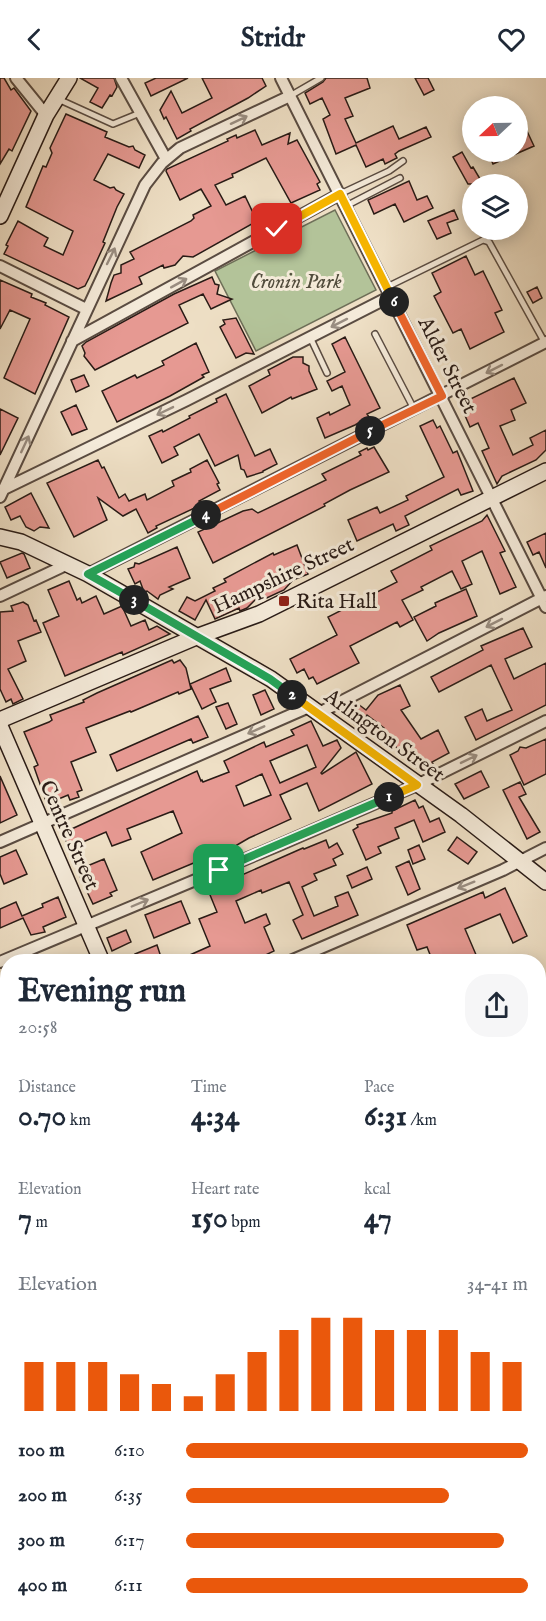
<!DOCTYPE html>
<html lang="en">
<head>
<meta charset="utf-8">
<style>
	body { margin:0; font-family:"IM FELL English",serif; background:#f6f6f7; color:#1f2937; height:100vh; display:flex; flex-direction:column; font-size:22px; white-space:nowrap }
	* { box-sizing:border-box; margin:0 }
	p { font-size:20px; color:#747a83 }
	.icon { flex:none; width:33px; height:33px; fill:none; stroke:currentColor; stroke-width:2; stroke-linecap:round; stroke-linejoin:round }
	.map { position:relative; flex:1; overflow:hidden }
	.side { position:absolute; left:0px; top:876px; width:546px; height:668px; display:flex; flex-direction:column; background:#fff; border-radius:24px 24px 0 0; box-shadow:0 3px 15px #0003 }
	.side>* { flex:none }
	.needle { width:39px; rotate:248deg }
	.tools { position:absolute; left:462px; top:18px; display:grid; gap:12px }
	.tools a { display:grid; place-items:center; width:66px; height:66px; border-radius:50%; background:#fff; box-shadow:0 3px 15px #0003; font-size:30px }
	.pin { position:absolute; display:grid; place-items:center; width:51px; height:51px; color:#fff; margin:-26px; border-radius:12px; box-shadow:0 3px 9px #0006 }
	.km { position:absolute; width:30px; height:30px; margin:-15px; border-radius:50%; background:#222; color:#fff; font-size:16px; line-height:30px; text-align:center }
	.round { display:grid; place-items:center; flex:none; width:63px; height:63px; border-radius:24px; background:#f6f6f7 }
	.summary { display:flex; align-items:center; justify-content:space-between; height:102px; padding:0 18px }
	h1 { font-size:33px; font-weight:800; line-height:45px }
	.figures { display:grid; grid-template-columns:repeat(3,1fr); gap:9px; height:102px; padding:6px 18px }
	.figures div { display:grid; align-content:center }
	.figures b { font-size:30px; font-weight:800 }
	.figures small { font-size:16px; font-weight:400 }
	.figures p { font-size:16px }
	.chart { height:168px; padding:12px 18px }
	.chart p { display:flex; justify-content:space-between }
	.chart svg { width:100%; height:108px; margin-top:6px; stroke:#ea580c; stroke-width:6 }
	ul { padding:0 18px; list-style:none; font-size:20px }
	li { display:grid; grid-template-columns:96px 72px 1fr; align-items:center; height:45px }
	li i { height:15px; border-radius:8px; background:#ea580c }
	header { display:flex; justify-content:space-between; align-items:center; height:78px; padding:0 18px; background:#fff; font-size:27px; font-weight:800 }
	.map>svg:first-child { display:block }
	.green { fill:#b3c399; stroke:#6e6f58; stroke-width:1.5 }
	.building { fill:#e69992; stroke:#291b16; stroke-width:1.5; fill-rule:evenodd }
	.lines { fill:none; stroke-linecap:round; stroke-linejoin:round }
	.lane-casing { stroke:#5a4c42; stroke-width:8 }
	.street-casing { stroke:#5a4c42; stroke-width:14 }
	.secondary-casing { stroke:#291b16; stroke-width:18 }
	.lane { stroke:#f4ead9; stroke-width:5 }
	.street { stroke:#f4ead9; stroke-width:10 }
	.secondary { stroke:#f4ead9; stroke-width:15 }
	.oneway { stroke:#998d81 }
	.split-1-casing { stroke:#fff; stroke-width:12 }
	.split-2-casing { stroke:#fff; stroke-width:12 }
	.split-3-casing { stroke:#fff; stroke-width:12 }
	.split-4-casing { stroke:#fff; stroke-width:12 }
	.split-5-casing { stroke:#fff; stroke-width:12 }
	.split-6-casing { stroke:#fff; stroke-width:12 }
	.split-7-casing { stroke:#fff; stroke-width:12 }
	.split-1 { stroke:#22a559; stroke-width:8 }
	.split-2 { stroke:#f5b400; stroke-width:8 }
	.split-3 { stroke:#22a559; stroke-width:8 }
	.split-4 { stroke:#22a559; stroke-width:8 }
	.split-5 { stroke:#f0652b; stroke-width:8 }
	.split-6 { stroke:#f0652b; stroke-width:8 }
	.split-7 { stroke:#f5b400; stroke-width:8 }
	.poi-dot { fill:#8f2418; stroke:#f4ead9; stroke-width:2 }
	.labels { text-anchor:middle; stroke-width:6; stroke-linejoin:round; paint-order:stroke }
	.park-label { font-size:21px; font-style:italic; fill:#524d3d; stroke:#f4ead9 }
	.street-label { font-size:21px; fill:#291b16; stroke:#f4ead9 }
	.poi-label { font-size:21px; fill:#291b16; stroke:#f4ead9; text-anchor:start }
</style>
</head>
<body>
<header><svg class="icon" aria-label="back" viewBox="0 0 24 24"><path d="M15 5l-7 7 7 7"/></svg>Stridr<svg class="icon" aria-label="heart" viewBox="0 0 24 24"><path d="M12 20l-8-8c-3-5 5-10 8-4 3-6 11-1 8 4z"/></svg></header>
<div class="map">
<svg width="546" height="1543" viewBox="0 0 546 1543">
	<rect width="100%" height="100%" fill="#eedfc5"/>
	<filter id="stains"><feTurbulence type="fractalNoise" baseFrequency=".00333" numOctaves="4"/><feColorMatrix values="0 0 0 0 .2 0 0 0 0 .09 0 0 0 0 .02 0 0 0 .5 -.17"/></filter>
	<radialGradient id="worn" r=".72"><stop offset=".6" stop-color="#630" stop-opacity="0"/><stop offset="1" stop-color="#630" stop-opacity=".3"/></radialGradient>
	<path class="green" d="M335,132L376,212L256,273L215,193Z"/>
	<path class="building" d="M0,0H4L11,12L14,10L31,33L12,73L9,71L0,86Z
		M80,0H114L117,9L112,18L110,17L102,30L90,24L98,10Z
		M156,0H188L151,18L145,5Z
		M202,0H262L266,8L248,20L190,51L191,53L177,61L166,39L164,41L160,32L171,13L182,35L212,20Z
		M326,0H367L370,10L345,20L353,38L345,41L356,65L393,48L399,61L426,49L431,59L399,73L395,76L397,80L385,86L383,81L366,89L356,67L336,76L323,41L330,37L322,20L310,26L305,15L323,4Z
		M415,0H428L434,12L424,17Z
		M66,36L107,54L105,59L129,69L133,68L135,72L145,77L139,90L108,76L94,102L110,110L114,109L116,112L124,116L117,129L103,164L105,165L89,200L85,208L78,211L4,176L8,168L6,167L18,143L48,160L44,168L63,177L71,158L73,153L26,129L43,88L46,89L52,75L50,70Z
		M526,51L534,68L493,86L488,74H518V55Z
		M255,52L262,67L290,55L288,66L297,62L320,104L317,106L320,112L291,125L266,80L235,95L232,96L233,99L215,107L226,127L245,118L257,143L193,179L183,178L175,187L164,190L163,187L139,199L142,206L106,223L111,205L114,197L121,195V187L134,181L130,174L191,143L194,140L193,137L211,128L201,111L180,122L166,93L167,91L228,63L227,61L236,57L237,60Z
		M462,74L471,90L473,89L483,106H468L453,79Z
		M409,103L417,122L427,118L433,130L404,144L395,126L374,136L368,122Z
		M454,132L458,141L447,145L451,155L437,161L428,143Z
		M466,178L475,197L483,193L502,232L495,235L504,254L470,271L461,251L453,255L434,218L441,214L432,195Z
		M212,199L215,206L219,207L217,216L232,221L211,231L203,216L179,227L188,245L95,292L84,278L85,275L82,268L86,264L174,216Z
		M0,202L32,216L31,219L46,225L45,227L69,239L35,316L4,300L30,241L10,232L0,251Z
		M537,209L542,220L533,225L527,214Z
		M236,240L254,276L246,275L236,280L220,249L225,246L223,242Z
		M345,259L380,330L367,336L369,339L355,347L325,360L317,340L329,334L330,337L350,327L342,308L332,313L327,303L345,294L332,266Z
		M196,265L209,294L202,297L204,299L170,318L117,344L102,313L135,297L137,300L164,287L162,283Z
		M293,279H303V285L309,288V293L317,311L292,321L291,319L262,335L249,308L270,297L268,292Z
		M84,297L89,308L76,314L71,302Z
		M514,300L526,325L511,332L515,342L500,348L513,377L533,367L530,360L546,352V372L536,382L502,398L497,406L482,373L489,370L478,345L470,349L460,326Z
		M226,316L255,378L270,371L277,386L263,393V394L247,399L244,392L241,391L238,377L215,388L199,356L174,369L178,377L162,385L149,358L162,352L163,354L190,340L189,338L217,324L216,321Z
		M76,327L87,351L72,357L61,334Z
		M0,331L18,340L0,377Z
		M433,342L437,350L440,348L453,375L457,373L473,413L461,417L458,411L405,438L409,447L396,453L393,446L357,463L348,442L377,429L380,435L408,422L406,418L444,399L420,348Z
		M374,369L389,394L350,412L324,426L325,428L213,485L198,454L243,433L252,431L258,435L326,402L322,396L361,377L359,374L367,370L368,372Z
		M98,382L102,390L104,389L119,420L125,416L129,423L145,416L147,422L174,408L172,403L191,394L190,391L207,382L219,405L217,406L220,412L199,423L201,427L156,448L157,450L148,455L136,431L123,438L98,420L107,442L74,459L47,405Z
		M31,415L49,450L40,449L34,453L26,449L20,438L11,442L5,429Z
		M487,437L505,473L500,475L516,509L500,516L482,473L462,483L472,506L461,511L452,493L421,509L423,512L402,522L413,542L400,549L397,544L350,568L359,585L317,606L313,599L309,601L304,591L297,595L290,581L337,557L328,539L397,504L391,493L432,472L430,468L482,443Z
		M546,455V490L539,474L533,477L527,464Z
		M297,467L308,496L293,502L284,512L258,524L256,521L247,530L240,533L239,530L215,541L206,522L195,542L179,533L187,519L195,523L215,513L213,510L226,504L224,501L273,475L274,477Z
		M177,469L190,500L169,509L173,511L160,517L158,521L147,513L144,514L140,503L135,506L128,491L134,489L135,485L139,486Z
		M22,475L24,476L30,490L7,500L0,484Z
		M69,503L77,522L80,520L82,525L96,518L104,536L122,528L131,548L145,542L149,552L157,548L170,556L123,577L122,574L65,598L43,545L59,538L48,512Z
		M466,511L477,538L439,555L427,563L414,539L436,528L435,525Z
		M23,524L28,527L34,543L36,542L41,554L18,563L26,583L8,591L23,621L13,626L11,621L6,624L0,611V534L13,533L11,528Z
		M523,550L532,569L505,581L514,601L546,585V627L476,662L465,639L482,631L487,643L512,632L491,587L439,614L431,599L483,572L481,568Z
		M172,582L174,585L180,582L186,590L191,611L179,616L178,614L131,634L130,633L86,650L96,674L71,684L82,712L77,714L79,719L70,722L68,717L47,726L34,689L38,687L24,654L49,644L52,642L50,637L84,624L83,622L97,615Z
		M226,590L231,603L210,611L216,624L202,631L190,606Z
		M400,607L410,628L401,632L421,661L438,652L449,675L432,684L433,686L420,694L406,673L402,676L391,663L387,666L378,655L384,650L367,637L358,649L340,634L358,626L366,632L378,617Z
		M265,612L274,631L261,637L253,617Z
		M228,625L237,646L226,651L216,629Z
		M198,638L208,659L193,665L191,661L117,693L110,677Z
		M311,643L323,668L337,662L341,670L321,695L322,696L356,674L372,706L319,733L307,705L280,717L291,741L249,760L225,774L206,780L208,784L198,788L196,784L153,802L141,774L182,755L173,733L127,751L131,761L112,768L106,754L69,770L63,755L197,693L201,703L202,702L203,704L229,694L224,683L264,664L266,669L294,657L291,652ZM307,667L316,689L280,705L270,683ZM262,696L271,717L244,728L236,708Z
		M546,661V696L524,707L510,677L518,673L520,669L526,670Z
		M481,693L489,709L464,721L455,706Z
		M0,698L17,737L0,745Z
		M520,704L526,716L519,719L540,754L527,761L503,712Z
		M415,722L419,730L423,728L430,744L439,740L445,754L423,764L414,742L395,750L399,760L378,769L381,775L366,782L353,752L358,749L357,747L392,735V733Z
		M457,759L477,774L468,786L448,772Z
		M326,762L329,770L337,765L343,776L333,781L336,787L314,796L317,802L302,809L314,838L338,828L335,819L348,814L358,837L302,861L293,842L303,837L289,804L262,815L261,812L236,823L245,845L266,836L270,846L264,849L274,873L251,884H174L210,868L199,841L217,834L208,812L303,770L304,771Z
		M419,767L425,781L413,786L408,772Z
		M16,772L27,796L4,806L0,796V779Z
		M104,781L117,812L110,815L112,818L93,826L80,799L83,798L80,791Z
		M409,783L420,811L408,817L396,789Z
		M367,789L372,801L352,810L347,798Z
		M505,810L527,858L513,865L500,836L465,851L477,879L466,884H433L427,869L417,872L407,847L483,814L485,820Z
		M58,819L66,839L43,849L45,854L31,857L23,840L0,850V831L16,824L22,838L43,829L42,826Z
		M181,823L190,845L154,860L145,837Z
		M126,852L131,864L112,873L107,860Z
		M157,867L161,879L150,884H138L135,876Z"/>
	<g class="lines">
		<g class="lane-casing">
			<path id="lane" d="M290,18L321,0
				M58,21L113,46L140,35
				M340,116L389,93L403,83
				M346,128L400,100
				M387,209L483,162L489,164L545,265
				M375,256L414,331
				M310,259L327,295
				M0,1007L8,1023
				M0,1330L8,1348"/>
		</g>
		<g class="street-casing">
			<path id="street" d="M16,0L46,37
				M121,0L166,81
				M281,0L546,529
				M0,188L86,231
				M72,263L340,116
				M4,411L187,322L391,218
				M0,419L145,107L162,85L180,70L290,18
				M88,496L546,264
				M0,518L68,486
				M319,635L546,518
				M0,764L309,629
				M0,884L279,767L417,707L546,643
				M288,884L503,792L546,770
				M538,950L546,947
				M0,1007L8,1004
				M538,1142L546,1139
				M0,1179L8,1175
				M538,1192L546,1182
				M538,1361L546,1367
				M0,1367L8,1364
				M520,1536L529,1543
				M0,1541L11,1536"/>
		</g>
		<g class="secondary-casing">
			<path id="secondary" d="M0,138L46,37L69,0
				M0,459L21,464L88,496L271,601L461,737L546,804
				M0,642L196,559L259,536L546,393
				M0,648L102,884
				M376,1536L379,1543"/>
		</g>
		<use href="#lane" class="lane"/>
		<use href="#street" class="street"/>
		<use href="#secondary" class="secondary"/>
	</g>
	<defs><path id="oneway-shaft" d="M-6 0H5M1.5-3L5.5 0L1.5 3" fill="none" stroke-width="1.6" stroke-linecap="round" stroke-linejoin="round" transform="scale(1.5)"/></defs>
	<g class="oneway">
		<use href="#oneway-shaft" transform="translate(239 42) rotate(-25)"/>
		<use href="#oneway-shaft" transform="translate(111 178) rotate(-64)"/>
		<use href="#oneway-shaft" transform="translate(179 205) rotate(-29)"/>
		<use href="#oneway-shaft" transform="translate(339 245) rotate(153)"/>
		<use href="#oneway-shaft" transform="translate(494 291) rotate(153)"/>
		<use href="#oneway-shaft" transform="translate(165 333) rotate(154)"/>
		<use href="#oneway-shaft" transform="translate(25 366) rotate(-65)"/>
		<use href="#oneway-shaft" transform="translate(494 545) rotate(153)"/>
		<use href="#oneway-shaft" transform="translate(256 652) rotate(156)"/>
		<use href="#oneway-shaft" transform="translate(469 681) rotate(-26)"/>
		<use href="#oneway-shaft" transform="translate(466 807) rotate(158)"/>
		<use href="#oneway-shaft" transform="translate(140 825) rotate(-23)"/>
	</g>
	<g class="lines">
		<g class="split-1-casing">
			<path id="split-1" d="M219,792L389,719"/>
		</g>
		<g class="split-2-casing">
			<path id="split-2" d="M292,617L417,707L389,719"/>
		</g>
		<g class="split-3-casing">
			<path id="split-3" d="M134,522L270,601L292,617"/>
		</g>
		<g class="split-4-casing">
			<path id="split-4" d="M134,522L88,496L206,437"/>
		</g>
		<g class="split-5-casing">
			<path id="split-5" d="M206,437L370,353"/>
		</g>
		<g class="split-6-casing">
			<path id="split-6" d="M370,353L442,318L394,224"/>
		</g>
		<g class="split-7-casing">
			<path id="split-7" d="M277,151L340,116L394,224"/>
		</g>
		<use href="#split-1" class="split-1"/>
		<use href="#split-2" class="split-2"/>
		<use href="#split-3" class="split-3"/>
		<use href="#split-4" class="split-4"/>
		<use href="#split-5" class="split-5"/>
		<use href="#split-6" class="split-6"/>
		<use href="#split-7" class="split-7"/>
	</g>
	<rect class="poi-dot" x="278" y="517" width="12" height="12" rx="3"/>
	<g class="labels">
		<g class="park-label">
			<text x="296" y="210">Cronin Park</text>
		</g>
		<g class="street-label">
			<text transform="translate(448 287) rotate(63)" y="7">Alder Street</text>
			<text transform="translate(283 497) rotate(-25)" y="7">Hampshire Street</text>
			<text transform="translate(385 657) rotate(36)" y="7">Arlington Street</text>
			<text transform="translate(70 757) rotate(66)" y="7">Centre Street</text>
		</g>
		<g class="poi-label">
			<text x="296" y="530">Rita Hall</text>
		</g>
	</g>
	<rect width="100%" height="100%" filter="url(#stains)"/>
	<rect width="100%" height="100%" fill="url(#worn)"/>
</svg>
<div class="tools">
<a><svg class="needle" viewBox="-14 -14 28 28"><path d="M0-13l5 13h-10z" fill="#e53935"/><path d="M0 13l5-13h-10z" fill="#747a83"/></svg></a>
<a><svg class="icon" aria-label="layers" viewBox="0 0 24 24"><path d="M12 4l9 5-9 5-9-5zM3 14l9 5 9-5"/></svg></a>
</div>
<div class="pin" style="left:219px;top:792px;background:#1e9e55"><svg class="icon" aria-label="arrive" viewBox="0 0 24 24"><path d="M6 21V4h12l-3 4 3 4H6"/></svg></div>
<div class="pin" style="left:277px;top:151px;background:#d93025"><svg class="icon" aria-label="check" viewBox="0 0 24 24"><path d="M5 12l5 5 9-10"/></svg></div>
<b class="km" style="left:389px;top:719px">1</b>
<b class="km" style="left:292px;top:617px">2</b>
<b class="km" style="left:134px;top:522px">3</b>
<b class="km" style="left:206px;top:437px">4</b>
<b class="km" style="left:370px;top:353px">5</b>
<b class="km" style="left:394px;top:224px">6</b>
<section class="side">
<div class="summary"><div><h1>Evening run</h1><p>20:58</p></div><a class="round"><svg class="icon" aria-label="share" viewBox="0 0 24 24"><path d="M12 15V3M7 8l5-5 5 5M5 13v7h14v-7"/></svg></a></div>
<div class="figures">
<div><p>Distance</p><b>0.70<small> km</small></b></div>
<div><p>Time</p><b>4:34</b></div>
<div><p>Pace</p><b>6:31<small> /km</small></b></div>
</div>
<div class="figures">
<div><p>Elevation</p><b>7<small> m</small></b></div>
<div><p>Heart rate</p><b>150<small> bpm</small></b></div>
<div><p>kcal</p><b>47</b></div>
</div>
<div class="chart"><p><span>Elevation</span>34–41 m</p>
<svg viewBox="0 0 160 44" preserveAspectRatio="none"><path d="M5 44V24M15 44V24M25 44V24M35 44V29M45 44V33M55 44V38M65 44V29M75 44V20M85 44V11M95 44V6M105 44V6M115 44V11M125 44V11M135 44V11M145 44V20M155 44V24"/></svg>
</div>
<ul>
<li><b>100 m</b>6:10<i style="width:100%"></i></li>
<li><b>200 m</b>6:35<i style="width:77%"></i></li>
<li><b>300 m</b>6:17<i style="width:93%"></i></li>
<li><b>400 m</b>6:11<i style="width:100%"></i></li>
</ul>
</section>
</div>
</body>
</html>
